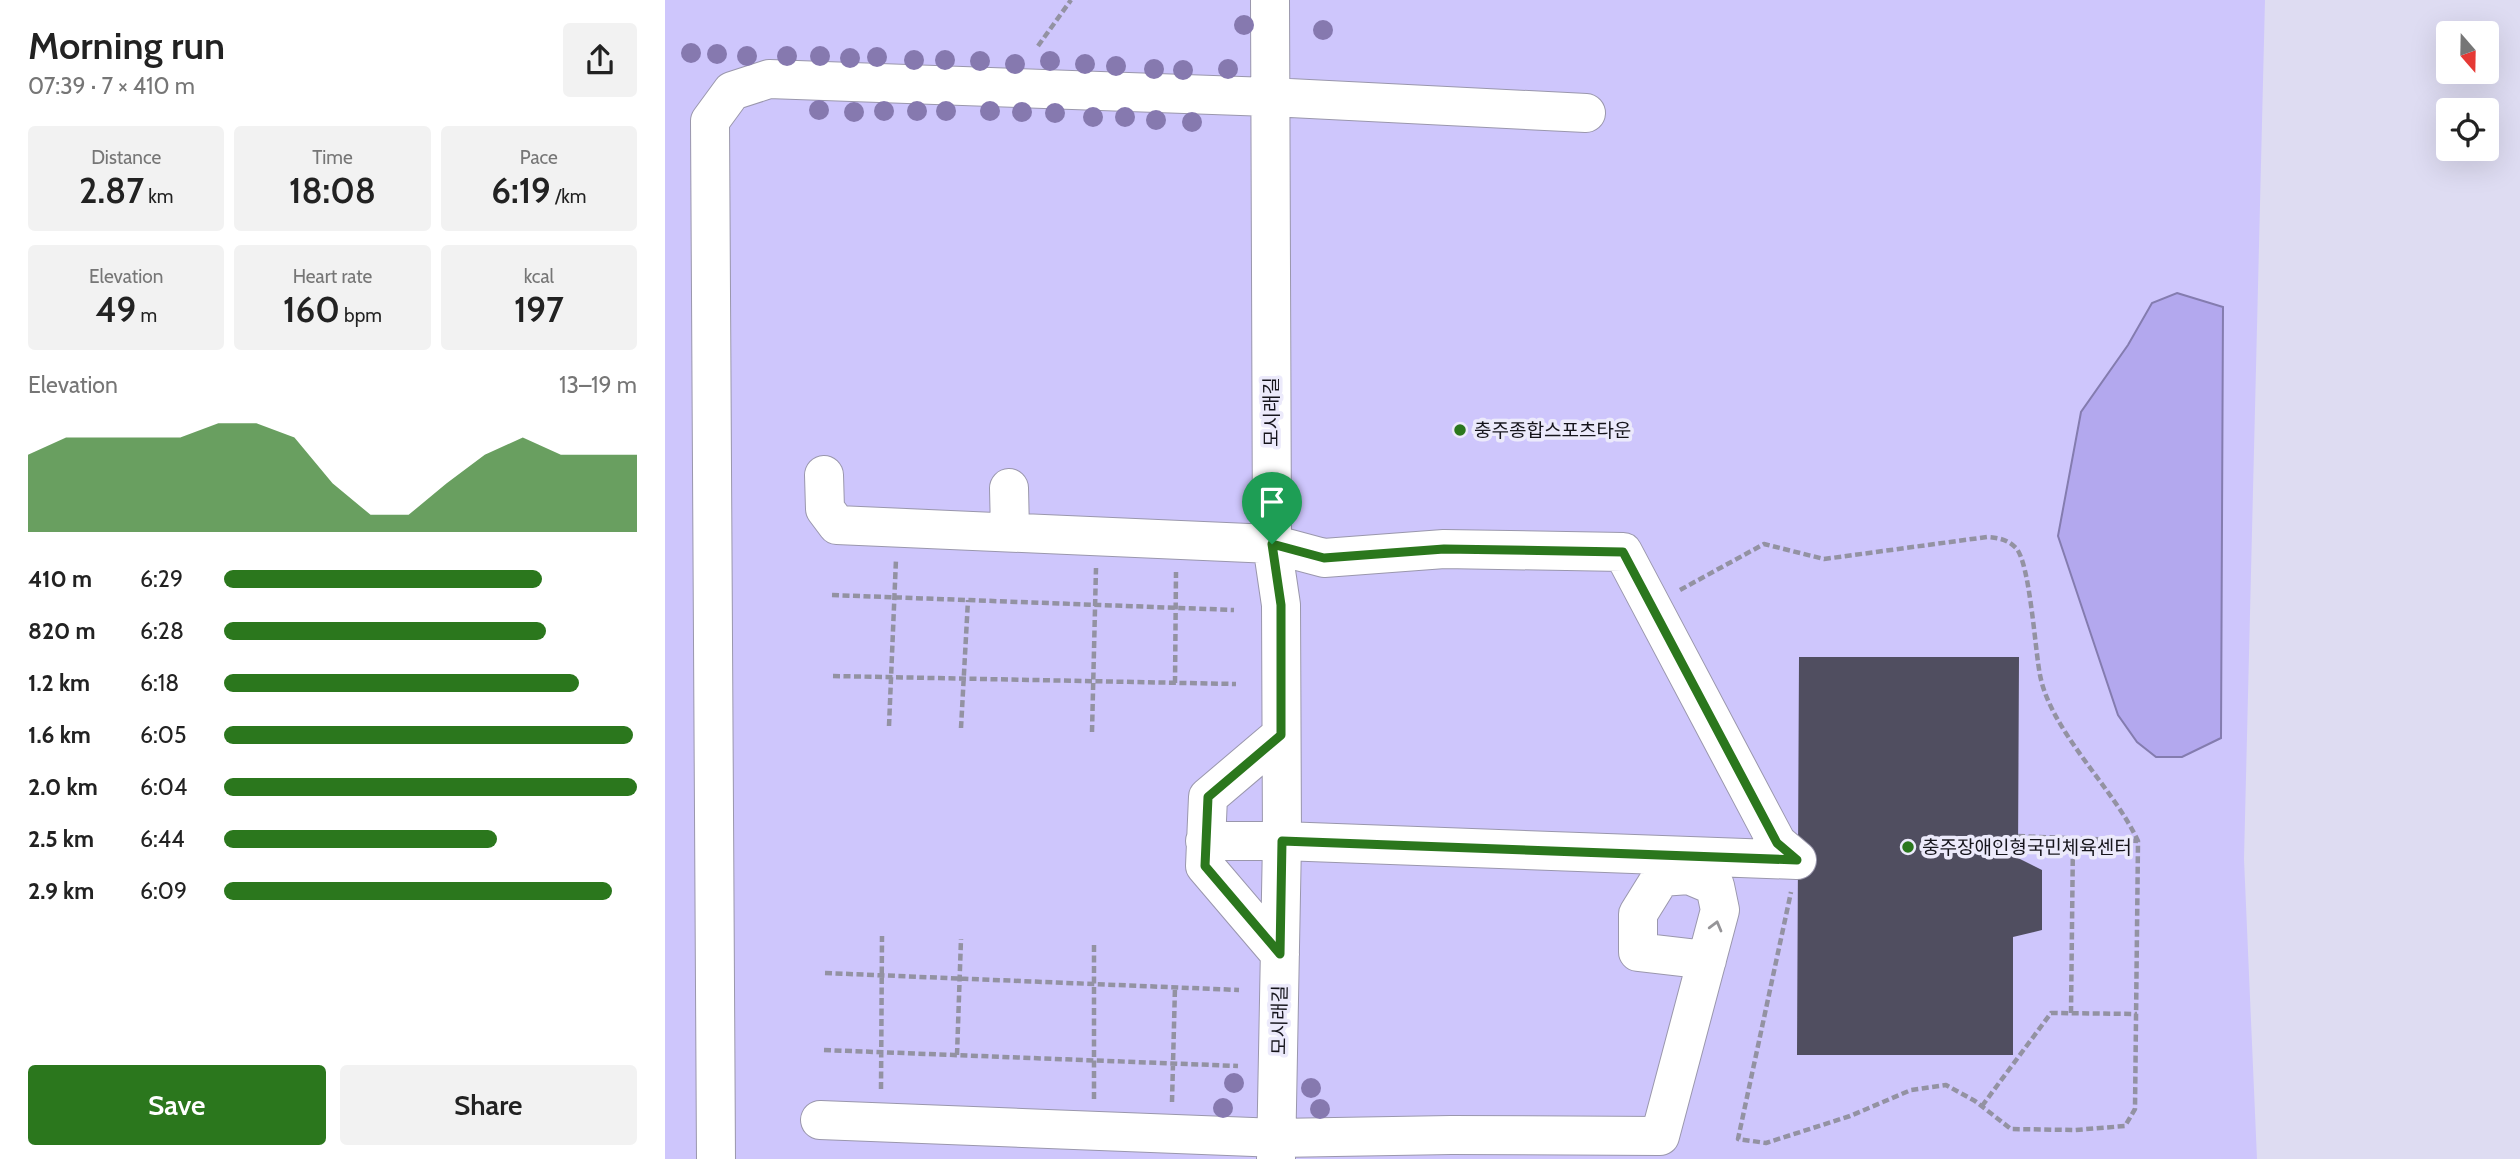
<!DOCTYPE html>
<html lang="en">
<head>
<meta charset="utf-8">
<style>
	body { margin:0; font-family:Cabin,"Noto Sans KR",sans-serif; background:#f2f2f2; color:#222; height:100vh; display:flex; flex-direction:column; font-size:26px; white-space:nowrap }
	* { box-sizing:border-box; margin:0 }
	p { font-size:23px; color:#767676 }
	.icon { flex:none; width:38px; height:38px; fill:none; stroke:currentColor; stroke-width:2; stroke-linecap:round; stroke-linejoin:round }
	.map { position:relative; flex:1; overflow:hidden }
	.drawer { display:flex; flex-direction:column; background:#fff; width:665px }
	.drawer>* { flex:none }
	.needle { width:46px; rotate:160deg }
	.fabs { position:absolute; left:1771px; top:21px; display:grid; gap:14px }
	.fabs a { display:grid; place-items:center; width:63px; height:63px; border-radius:7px; background:#fff; box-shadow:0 7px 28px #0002; font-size:35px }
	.pin { position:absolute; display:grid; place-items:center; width:60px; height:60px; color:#fff; margin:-72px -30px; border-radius:50% 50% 50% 0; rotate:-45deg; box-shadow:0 0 7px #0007 }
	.pin .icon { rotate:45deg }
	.round { display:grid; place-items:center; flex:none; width:74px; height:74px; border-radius:7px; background:#f2f2f2 }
	.summary { display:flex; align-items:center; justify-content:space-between; height:119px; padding:0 28px }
	h1 { font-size:38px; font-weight:600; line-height:52px }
	.figures { display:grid; grid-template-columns:repeat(3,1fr); gap:10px; height:119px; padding:7px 28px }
	.figures div { display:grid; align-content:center; border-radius:7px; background:#f2f2f2; text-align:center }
	.figures b { font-size:35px; font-weight:600 }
	.figures small { font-size:19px; font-weight:400 }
	.figures p { font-size:19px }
	.chart { height:196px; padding:14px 28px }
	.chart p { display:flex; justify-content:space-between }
	.chart svg { width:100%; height:126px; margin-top:7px; fill:#2b771d; opacity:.7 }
	.action { display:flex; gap:14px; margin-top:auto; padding:14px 28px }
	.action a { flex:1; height:80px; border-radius:7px; background:#2b771d; color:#fff; font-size:28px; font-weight:600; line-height:80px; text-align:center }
	.action a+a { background:#f2f2f2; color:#222 }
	ul { padding:0 28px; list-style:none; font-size:23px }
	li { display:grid; grid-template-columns:112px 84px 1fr; align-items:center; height:52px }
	li i { height:18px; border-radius:9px; background:#2b771d }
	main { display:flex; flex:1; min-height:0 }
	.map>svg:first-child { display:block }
	.green { fill:#cec6fc }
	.water { fill:#b3a8ee; stroke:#847caf; stroke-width:2 }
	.building { fill:#504e60 }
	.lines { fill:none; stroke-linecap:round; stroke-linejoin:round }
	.minor-casing { stroke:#9a97ac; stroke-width:40 }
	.path { stroke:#9392a2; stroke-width:4.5; stroke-dasharray:7 3.5; stroke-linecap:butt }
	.minor { stroke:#fff; stroke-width:38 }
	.tree { fill:#8679af }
	.oneway { stroke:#969598 }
	.route-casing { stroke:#fff; stroke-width:14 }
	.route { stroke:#2b771d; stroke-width:9 }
	.poi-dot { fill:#2b771d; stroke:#eceafb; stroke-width:2.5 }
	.labels { text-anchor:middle; stroke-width:7; stroke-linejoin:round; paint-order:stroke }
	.street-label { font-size:19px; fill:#15141b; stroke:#eceafb }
	.poi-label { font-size:19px; fill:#15141b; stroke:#eceafb; text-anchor:start }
</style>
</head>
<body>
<main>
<section class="drawer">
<div class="summary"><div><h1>Morning run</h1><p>07:39 · 7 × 410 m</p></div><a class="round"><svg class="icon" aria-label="share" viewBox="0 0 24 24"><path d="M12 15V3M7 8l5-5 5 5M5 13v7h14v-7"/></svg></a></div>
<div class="figures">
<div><p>Distance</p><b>2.87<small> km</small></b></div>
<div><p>Time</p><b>18:08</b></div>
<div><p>Pace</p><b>6:19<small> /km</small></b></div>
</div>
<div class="figures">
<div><p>Elevation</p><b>49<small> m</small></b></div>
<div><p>Heart rate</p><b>160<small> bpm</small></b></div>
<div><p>kcal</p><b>197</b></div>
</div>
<div class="chart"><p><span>Elevation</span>13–19 m</p>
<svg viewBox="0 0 160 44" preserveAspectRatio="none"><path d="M0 44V17L10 11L20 11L30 11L40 11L50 6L60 6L70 11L80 27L90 38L100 38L110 27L120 17L130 11L140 17L150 17L160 17V44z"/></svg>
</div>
<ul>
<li><b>410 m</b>6:29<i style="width:77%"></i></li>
<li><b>820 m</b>6:28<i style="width:78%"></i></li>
<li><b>1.2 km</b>6:18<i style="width:86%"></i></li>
<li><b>1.6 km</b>6:05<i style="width:99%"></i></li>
<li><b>2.0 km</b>6:04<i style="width:100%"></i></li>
<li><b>2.5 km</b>6:44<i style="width:66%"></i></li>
<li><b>2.9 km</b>6:09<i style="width:94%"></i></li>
</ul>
<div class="action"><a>Save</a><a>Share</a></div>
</section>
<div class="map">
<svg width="1855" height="1159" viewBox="0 0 1855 1159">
	<rect width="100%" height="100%" fill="#dedcf2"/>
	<path class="green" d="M0,0H1600L1579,859L1592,1159H0Z"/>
	<path class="water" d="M1512,293L1558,307L1556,738L1517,757H1491L1472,742L1453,715L1393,536L1416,412L1463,345L1487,303Z"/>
	<path class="building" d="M1134,657H1354L1353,858L1377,870V930L1348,937V1055H1132Z"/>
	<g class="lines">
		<g class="minor-casing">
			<path id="minor" d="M605,0L607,544L616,605L617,841L611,1159
				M159,475L160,509L172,525L607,544L659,558L779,549L958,552L1112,843L1132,860
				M344,488L345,531
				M540,841H617L1132,860
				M615,954L540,866L543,797L616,735
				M155,1120L612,1138L786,1135L995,1136L1055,910L1050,886L1024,875L996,877L973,914V952L1042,960
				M51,1159L45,121L67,91L104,79L604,97L921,113"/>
		</g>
		<path class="path" d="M373,46L406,0
			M1015,590L1099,544L1159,559L1322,537C1334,538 1342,539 1351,548C1365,563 1370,650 1375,675C1386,732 1448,787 1473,841L1470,1109L1460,1126L1410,1130L1346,1129L1310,1101L1281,1085L1246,1090L1185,1116L1101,1143L1073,1139L1126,892
			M167,595L569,610
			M168,676L571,684
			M510,683L511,572
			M224,726L231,559
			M296,728L303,600
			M427,732L431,568
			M1353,836L1473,841
			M160,973L574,990
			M1406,1013L1408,839
			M159,1050L573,1066
			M292,1055L296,939
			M216,1089L217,936
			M429,1099V943
			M507,1102L510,987
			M1317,1106L1386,1013L1472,1014"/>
		<use href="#minor" class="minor"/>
	</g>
	<g class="tree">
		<circle cx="579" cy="25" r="10"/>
		<circle cx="658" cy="30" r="10"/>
		<circle cx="26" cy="53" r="10"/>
		<circle cx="52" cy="54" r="10"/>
		<circle cx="82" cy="56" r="10"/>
		<circle cx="122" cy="56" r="10"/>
		<circle cx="155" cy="56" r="10"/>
		<circle cx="212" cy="57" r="10"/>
		<circle cx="185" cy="58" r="10"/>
		<circle cx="249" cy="60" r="10"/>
		<circle cx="280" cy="60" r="10"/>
		<circle cx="315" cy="61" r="10"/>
		<circle cx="385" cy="61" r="10"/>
		<circle cx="350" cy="64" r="10"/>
		<circle cx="420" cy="64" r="10"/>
		<circle cx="451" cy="66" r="10"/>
		<circle cx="489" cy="69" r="10"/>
		<circle cx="563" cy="69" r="10"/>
		<circle cx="518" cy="70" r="10"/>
		<circle cx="154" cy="110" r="10"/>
		<circle cx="219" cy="111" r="10"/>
		<circle cx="252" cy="111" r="10"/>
		<circle cx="281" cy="111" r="10"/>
		<circle cx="325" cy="111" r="10"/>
		<circle cx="189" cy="112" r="10"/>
		<circle cx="357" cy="112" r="10"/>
		<circle cx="390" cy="113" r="10"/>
		<circle cx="428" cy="117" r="10"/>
		<circle cx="460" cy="117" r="10"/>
		<circle cx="491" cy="120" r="10"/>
		<circle cx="527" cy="122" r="10"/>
		<circle cx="569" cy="1083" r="10"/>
		<circle cx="646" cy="1088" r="10"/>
		<circle cx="558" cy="1108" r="10"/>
		<circle cx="655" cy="1109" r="10"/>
	</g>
	<defs><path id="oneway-chevron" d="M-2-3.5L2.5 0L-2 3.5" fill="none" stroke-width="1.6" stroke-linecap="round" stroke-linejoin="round" transform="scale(1.75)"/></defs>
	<use class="oneway" href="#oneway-chevron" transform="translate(1051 926) rotate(-75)"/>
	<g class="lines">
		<g class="route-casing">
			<path id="route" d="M607,544L659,558L779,549L958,552L1112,843L1132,860L617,841L615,954L540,866L543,797L616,735V605Z"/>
		</g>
		<use href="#route" class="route"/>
	</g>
	<g class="poi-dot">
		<circle cx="795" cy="430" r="7"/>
		<circle cx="1243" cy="847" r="7"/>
	</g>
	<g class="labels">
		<g class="street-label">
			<text transform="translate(606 412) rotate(-90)" y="7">모시래길</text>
			<text transform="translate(614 1020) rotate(-89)" y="7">모시래길</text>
		</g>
		<g class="poi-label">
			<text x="809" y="437">충주종합스포츠타운</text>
			<text x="1257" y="854">충주장애인형국민체육센터</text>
		</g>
	</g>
</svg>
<div class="fabs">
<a><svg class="needle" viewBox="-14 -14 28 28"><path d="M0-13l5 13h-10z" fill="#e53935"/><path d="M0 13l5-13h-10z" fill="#767676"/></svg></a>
<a><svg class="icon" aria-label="locate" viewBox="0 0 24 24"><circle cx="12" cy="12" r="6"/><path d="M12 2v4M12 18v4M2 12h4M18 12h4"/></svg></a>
</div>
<div class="pin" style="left:607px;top:544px;background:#1e9e55"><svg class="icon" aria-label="arrive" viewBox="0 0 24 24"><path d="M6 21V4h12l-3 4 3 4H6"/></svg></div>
</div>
</main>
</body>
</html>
